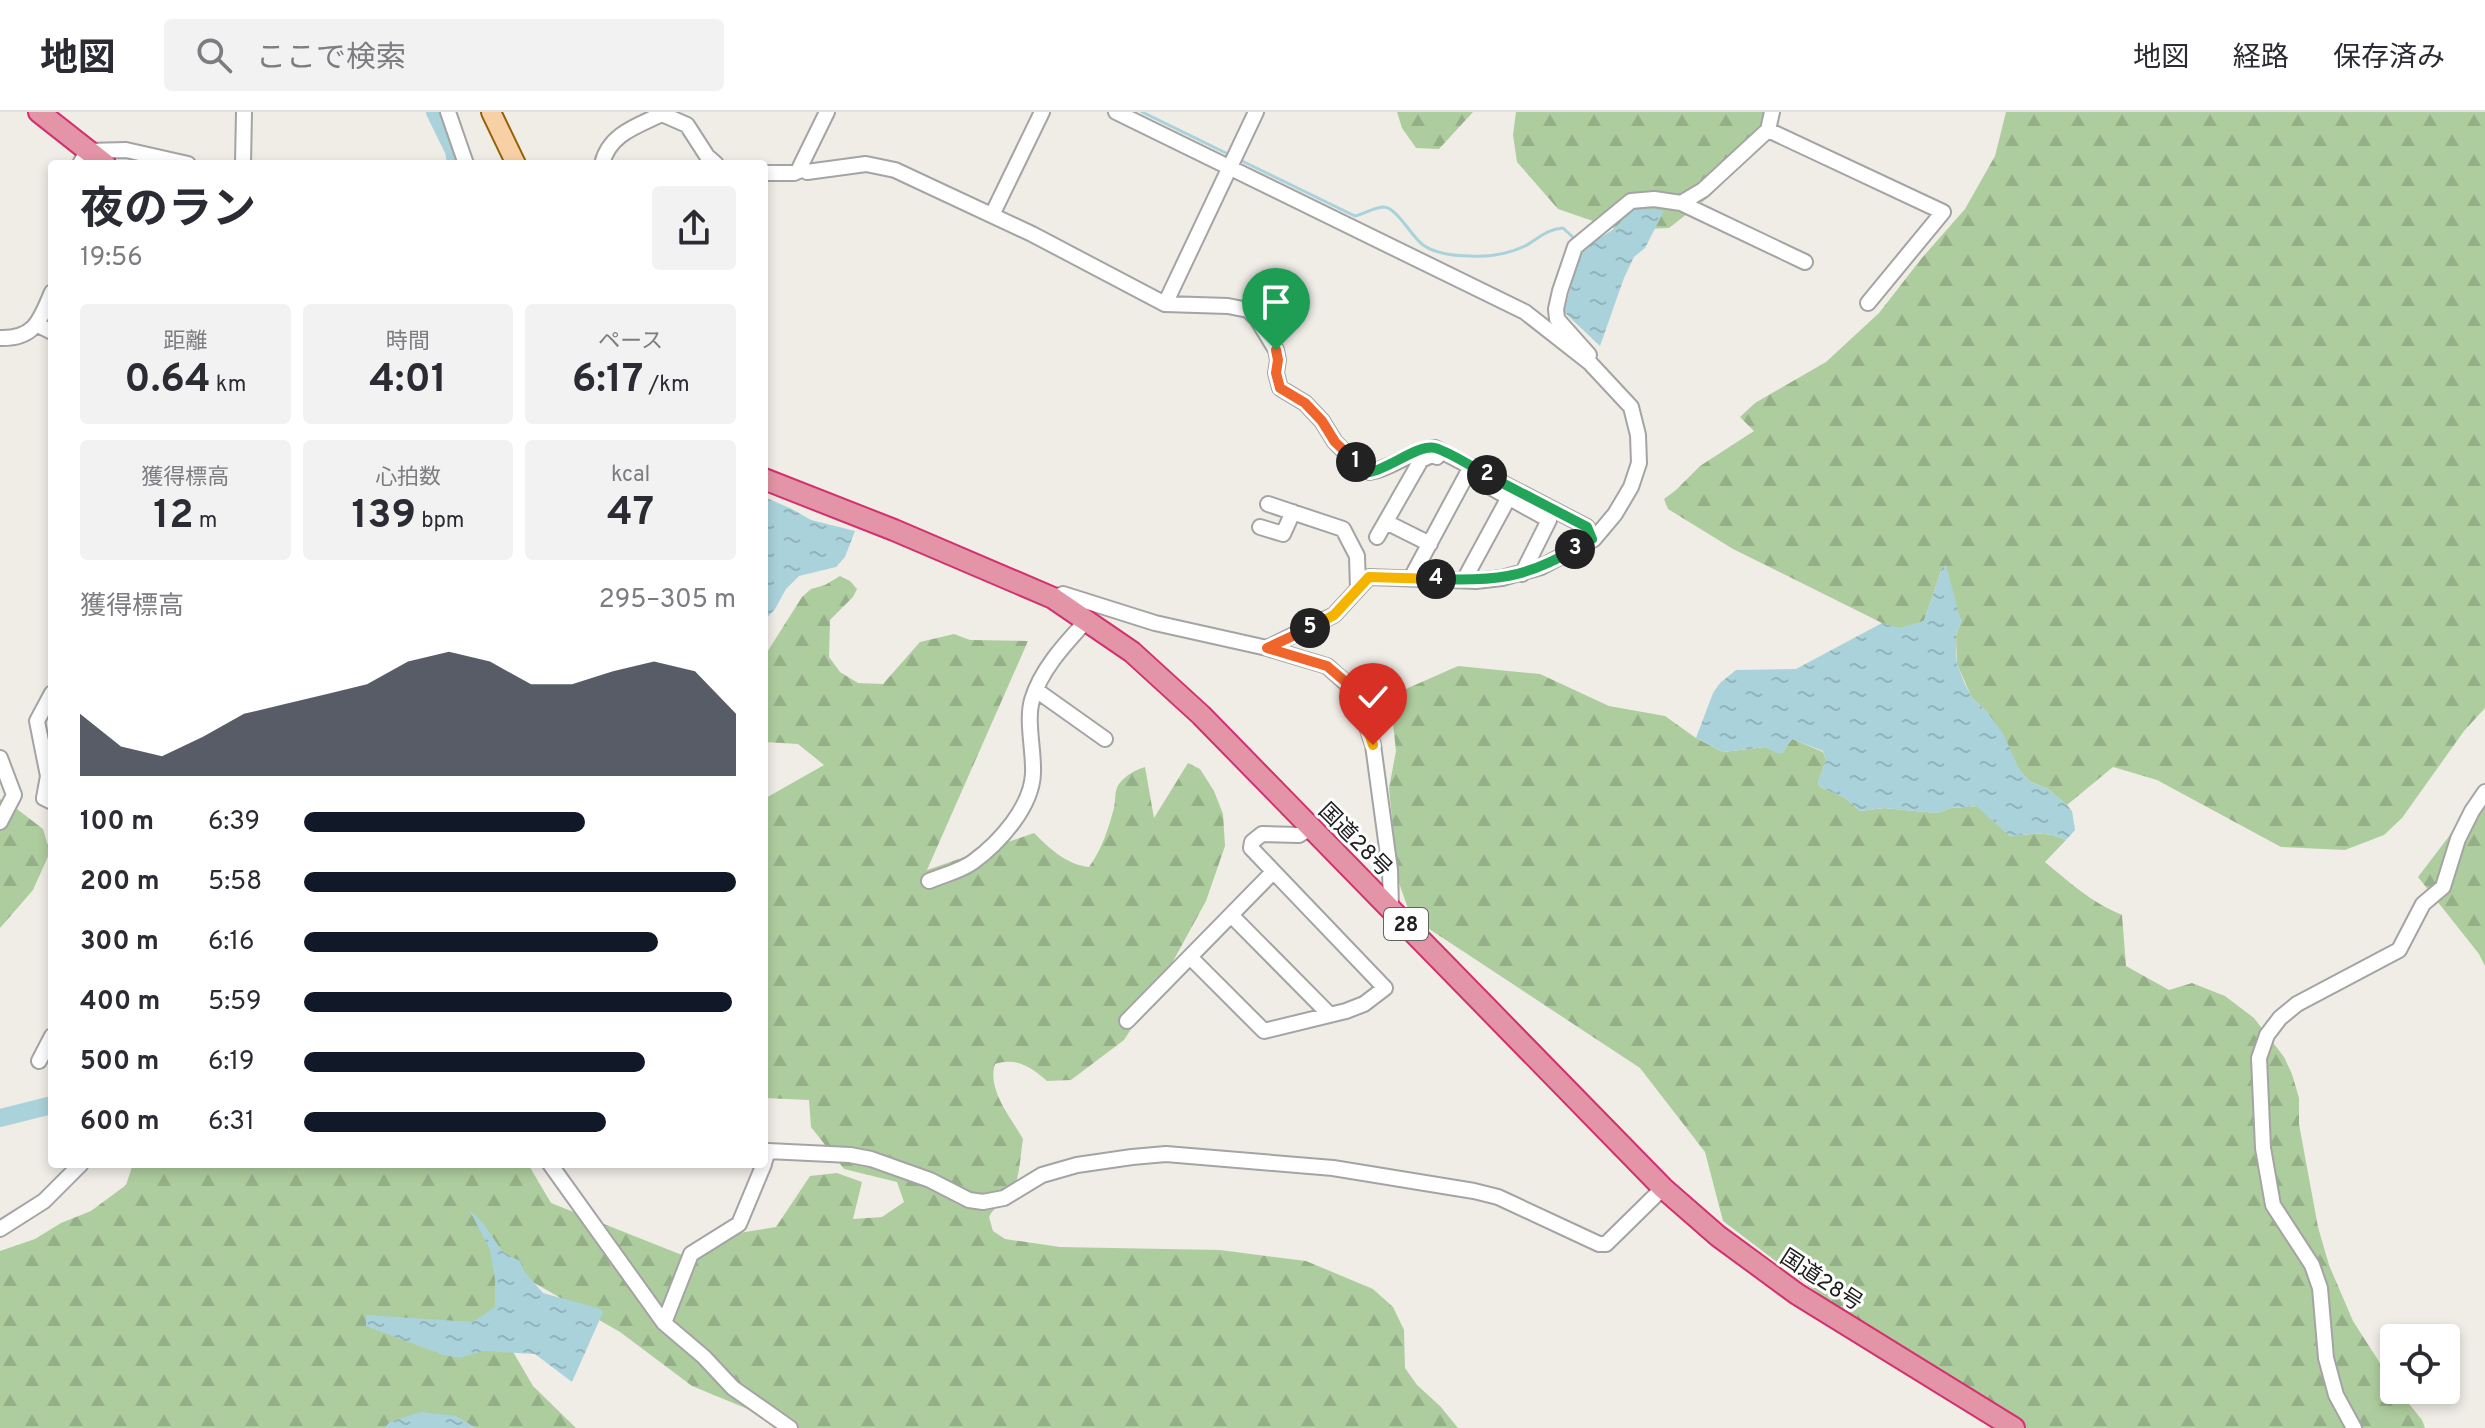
<!DOCTYPE html>
<html lang="ja">
<head>
<meta charset="utf-8">
<style>
	body { margin:0; font-family:Overpass,"Noto Sans JP",sans-serif; background:#f2f2f3; color:#2b2b33; height:100vh; display:flex; flex-direction:column; font-size:30px; white-space:nowrap }
	* { box-sizing:border-box; margin:0 }
	p { font-size:26px; color:#7c7c81 }
	.icon { flex:none; width:44px; height:44px; fill:none; stroke:currentColor; stroke-width:2; stroke-linecap:round; stroke-linejoin:round }
	.map { position:relative; flex:1; overflow:hidden }
	.drawer { position:absolute; left:48px; top:48px; width:720px; height:1008px; display:flex; flex-direction:column; background:#fff; border-radius:8px; box-shadow:0 4px 12px #0003 }
	.drawer>* { flex:none }
	.tools { position:absolute; left:2380px; top:1212px; display:grid; gap:16px }
	.tools a { display:grid; place-items:center; width:80px; height:80px; border-radius:8px; background:#fff; box-shadow:0 4px 12px #0003; font-size:40px }
	.pin { position:absolute; display:grid; place-items:center; width:68px; height:68px; color:#fff; margin:-82px -34px; border-radius:50% 50% 50% 0; rotate:-45deg; box-shadow:0 0 8px #0007 }
	.pin .icon { rotate:45deg }
	.km { position:absolute; width:40px; height:40px; margin:-20px; border-radius:50%; background:#222; color:#fff; font-size:22px; line-height:40px; text-align:center }
	.round { display:grid; place-items:center; flex:none; width:84px; height:84px; border-radius:8px; background:#f2f2f3 }
	.head { display:flex; align-items:center; justify-content:space-between; height:136px; padding:0 32px }
	h1 { font-size:44px; font-weight:700; line-height:60px }
	.stats { display:grid; grid-template-columns:repeat(3,1fr); gap:12px; height:136px; padding:8px 32px }
	.stats div { display:grid; align-content:center; border-radius:8px; background:#f2f2f3; text-align:center }
	.stats b { font-size:40px; font-weight:700 }
	.stats small { font-size:22px; font-weight:400 }
	.stats p { font-size:22px }
	.chart { height:224px; padding:16px 32px }
	.chart p { display:flex; justify-content:space-between }
	.chart svg { width:100%; height:144px; margin-top:8px; fill:#111827; opacity:.7 }
	ul { padding:0 32px; list-style:none; font-size:26px }
	li { display:grid; grid-template-columns:128px 96px 1fr; align-items:center; height:60px }
	li i { height:20px; border-radius:10px; background:#111827 }
	header { display:flex; align-items:center; gap:48px; box-sizing:border-box; height:112px; padding:0 40px; background:#fff; border-bottom:2px solid #e1e1e2 }
	header strong { font-size:38px }
	nav { display:flex; gap:44px; margin-inline-start:auto; font-size:28px }
	.search { width:560px; height:72px; background:#f2f2f3; display:flex; align-items:center; gap:20px; box-sizing:border-box; padding:0 28px; border-radius:8px; color:#7c7c81; font-size:30px }
	.map>svg:first-child { display:block }
	.forest { fill:url(#forest-firs) }
	.water { fill:url(#water-ripples) }
	.lines { fill:none; stroke-linecap:round; stroke-linejoin:round }
	.stream { stroke:#aad2db; stroke-width:3 }
	.river { stroke:#aad2db; stroke-width:18 }
	.minor-casing { stroke:#a4a4a4; stroke-width:18 }
	.major-casing { stroke:#956008; stroke-width:22 }
	.highway-casing { stroke:#d3306f; stroke-width:24 }
	.minor { stroke:#fff; stroke-width:14 }
	.major { stroke:#f7d0a5; stroke-width:18 }
	.highway { stroke:#e394a6; stroke-width:20 }
	.split-1-casing { stroke:#fff; stroke-width:16 }
	.split-2-casing { stroke:#fff; stroke-width:16 }
	.split-3-casing { stroke:#fff; stroke-width:16 }
	.split-4-casing { stroke:#fff; stroke-width:16 }
	.split-5-casing { stroke:#fff; stroke-width:16 }
	.split-6-casing { stroke:#fff; stroke-width:16 }
	.split-7-casing { stroke:#fff; stroke-width:16 }
	.split-1 { stroke:#f0652b; stroke-width:10 }
	.split-2 { stroke:#22a559; stroke-width:10 }
	.split-3 { stroke:#22a559; stroke-width:10 }
	.split-4 { stroke:#22a559; stroke-width:10 }
	.split-5 { stroke:#f5b400; stroke-width:10 }
	.split-6 { stroke:#f0652b; stroke-width:10 }
	.split-7 { stroke:#f5b400; stroke-width:10 }
	.labels { text-anchor:middle; stroke-width:6; stroke-linejoin:round; paint-order:stroke }
	.shield { fill:#fff; stroke:#636363; stroke-width:2 }
	.shield-label { font-size:20px; font-weight:bold; fill:#202020 }
	.street-label { font-size:22px; fill:#202020; stroke:#fff }
</style>
</head>
<body>
<header>
<strong>地図</strong>
<div class="search"><svg class="icon" aria-label="search" viewBox="0 0 24 24"><circle cx="10" cy="10" r="6"/><path d="M15 15l6 6"/></svg>ここで検索</div>
<nav><a>地図</a><a>経路</a><a>保存済み</a></nav>
</header>
<div class="map">
<svg width="2485" height="1316" viewBox="0 0 2485 1316">
	<defs>
		<pattern id="forest-firs" width="22" height="20" patternUnits="userSpaceOnUse" patternTransform="scale(2)"><rect width="22" height="20" fill="#aecd9e"/><path d="M5 1l3.5 6h-7zM16 11l3.5 6h-7z" fill="#95b088"/></pattern>
		<pattern id="water-ripples" width="26" height="14" patternUnits="userSpaceOnUse" patternTransform="scale(2)"><rect width="26" height="14" fill="#aad2db"/><path d="M2 4q2-2 4 0t4 0M15 11q2-2 4 0t4 0" fill="none" stroke="#92b4bc"/></pattern>
	</defs>
	<rect width="100%" height="100%" fill="#f0ede7"/>
	<path class="forest" d="M1397,0H1473L1439,37L1416,36L1402,16Z
		M1516,0H1771L1752,40L1710,84L1669,116L1619,118L1558,97L1517,50L1513,23Z
		M2006,0H2485V596L2464,619L2402,706L2384,723L2345,738L2281,735L2157,668L2113,655L2067,693L2048,677L2029,669L2020,659L1988,601L1972,586L1957,552L1956,524L1961,509L1942,456L1924,509L1899,517L1882,511L1733,437L1668,397L1664,387L1676,378L1700,354L1754,319L1740,305L1755,291L1826,250L1879,201L1921,147L1965,97L1995,44Z
		M840,464L850,469L857,477L853,485L830,508L829,545L840,560L858,571L883,572L920,530L954,522L970,528L1028,529L927,758L1034,721C1049,736 1067,753 1089,755C1102,737 1108,718 1114,696C1116,688 1114,679 1119,672C1126,663 1135,658 1145,655L1154,706L1188,651L1200,657L1214,679L1223,702L1225,734L1206,789L1160,873L1124,928L1071,968L1047,969C1031,955 1016,945 995,952C987,978 1010,1004 1023,1027C1020,1044 1020,1073 1008,1087C1002,1095 996,1092 989,1105L993,1119L1005,1127L1060,1135L1220,1138L1306,1149L1373,1177L1393,1195L1404,1218L1405,1256L1417,1273L1440,1294L1458,1316H794L692,1274L620,1220L524,1165L502,1221L533,1274L576,1316H0V1139L35,1127L61,1111L91,1099L126,1073L133,1052H528L551,1091L687,1145L733,1122L776,1115L810,1064L837,1061L862,1070L853,1107L882,1105L904,1090L897,1070L844,1057L811,1015L809,988L764,986V687L824,653L798,632L764,630V545L802,485L811,477L825,473Z
		M1458,554L1540,562L1609,594L1665,604L1696,626L1723,640L1765,635L1782,641L1792,627L1795,628L1823,640L1826,648L1818,671L1820,675L1845,686L1860,699L1884,696L1937,701L1951,696L1977,694L2010,724C2030,722 2048,719 2066,728L2045,750C2069,770 2092,791 2122,803L2126,854L2169,878L2192,871L2225,884L2254,906L2284,945L2292,962L2299,986V1012L2318,1115L2329,1153L2353,1209L2394,1273V1278H2398L2422,1308L2425,1316H2027L1843,1200L1723,1109L1705,1040L1640,956L1411,805L1398,768L1389,676L1396,639L1390,584Z
		M2485,677V854L2479,842L2418,765Z
		M0,687L17,697L43,717L50,740L33,778L0,816Z"/>
	<path class="water" d="M1653,97L1664,99L1645,136L1634,145L1624,166L1600,234L1564,200L1577,151L1584,135L1611,119L1634,98Z
		M764,385L792,397L811,408L855,419L845,445L836,455L799,464L786,477L775,497L764,509Z
		M1946,453L1961,509L1956,524V543L1957,552L1964,570L1972,586L1988,601L2004,623L2020,659L2029,669L2048,677L2067,693L2072,699L2075,718L2066,728C2048,719 2030,722 2010,724L1976,694L1951,696L1937,701L1884,696L1860,699L1845,686L1820,675L1818,671L1826,648L1823,639L1792,627L1782,641L1779,642L1765,635L1723,640L1696,626L1713,581L1720,571L1736,558L1796,557L1882,511L1899,516L1924,509L1942,456Z
		M469,1097L482,1110L503,1140L520,1149L524,1159L543,1181L604,1198L572,1270L535,1242L484,1239L459,1246L440,1242L366,1214V1203L473,1210L495,1195V1167L490,1138Z
		M421,1300L456,1304L476,1316H384L390,1310Z"/>
	<g class="lines">
		<path class="stream" d="M1142,0L1230,43
			M1240,48L1355,104C1365,102 1374,95 1384,95C1397,96 1411,124 1423,133C1436,142 1455,144 1471,144C1490,145 1508,142 1525,134C1539,126 1547,117 1563,116L1575,127"/>
		<path class="river" d="M435,0L454,39L456,52
			M0,1006L52,993"/>
		<g class="minor-casing">
			<path id="minor" d="M448,0L466,52
				M827,0L800,55L807,60L866,52L895,58L1032,122L1165,192L1228,194L1248,198L1257,207L1276,238L1278,248L1276,261L1280,276L1305,291L1322,309L1335,330L1354,349L1370,360C1393,356 1411,338 1435,336L1587,415L1592,427
				M1116,0L1525,200L1590,251L1631,295L1638,323L1639,351L1631,375L1615,402L1594,427L1541,455L1502,466L1476,469L1369,465L1334,503L1267,536
				M1768,18L1943,100L1868,191
				M80,52L87,39L126,38L188,52
				M243,52L244,0
				M602,52C609,22 637,14 662,2L687,13L707,44L716,52
				M764,61H794L803,57
				M1681,91L1703,78L1768,18L1772,0
				M992,103L1042,0
				M1165,192L1256,0
				M38,213L52,220
				M0,226C35,227 40,208 52,180
				M1589,243L1557,207L1556,197L1560,179L1575,135L1631,89L1654,87L1681,91L1805,150
				M1490,375L1549,408L1522,462
				M1268,392L1343,417L1357,444L1358,477
				M1386,410L1430,432
				M1260,415L1283,422L1293,400
				M1377,425L1421,348L1432,343L1437,345
				M1411,466L1467,362
				M1464,468L1509,385
				M1053,486L1063,482L1155,511L1267,536L1327,554L1356,580L1373,633L1390,758L1391,796
				M1036,578L1105,627
				M52,581L37,609L48,664L44,686L52,690
				M0,646L14,683L0,710
				M929,769C943,763 961,759 973,750C999,731 1032,695 1033,661C1034,639 1026,609 1032,588C1041,557 1066,531 1087,508
				M1231,803L1329,902
				M1190,845L1264,919L1346,899L1364,892L1385,876L1251,736L1252,730L1262,722L1299,723L1311,716
				M1127,909L1273,760
				M39,949L52,924
				M764,1051L768,1039L850,1043L871,1047L930,1068L969,1088L983,1090L1004,1086L1042,1063L1077,1053L1132,1045L1166,1042L1333,1056L1474,1079L1498,1085L1599,1132H1606L1663,1076
				M550,1052L664,1211L704,1245L733,1276L790,1316
				M0,1117L44,1089L81,1052
				M664,1211L691,1142L739,1112L764,1052
				M2354,1316L2336,1283L2326,1246L2320,1176L2312,1153L2273,1093L2263,1036L2259,946L2267,923L2280,906L2297,892L2399,838L2423,792L2443,775L2458,727L2472,699L2485,680"/>
		</g>
		<g class="major-casing">
			<path id="major" d="M491,0L516,52"/>
		</g>
		<g class="highway-casing">
			<path id="highway" d="M39,0L105,52
				M764,367L894,418L1053,486L1132,540L1201,603L1663,1076L1718,1124L1797,1182L2014,1316"/>
		</g>
		<use href="#minor" class="minor"/>
		<use href="#major" class="major"/>
		<use href="#highway" class="highway"/>
	</g>
	<g class="lines">
		<g class="split-1-casing">
			<path id="split-1" d="M1276,238L1278,248L1276,261L1280,276L1305,291L1322,309L1335,330L1356,350"/>
		</g>
		<g class="split-2-casing">
			<path id="split-2" d="M1356,350L1370,360C1389,357 1418,332 1435,336C1448,339 1474,356 1487,363"/>
		</g>
		<g class="split-3-casing">
			<path id="split-3" d="M1487,363L1587,415L1592,427L1575,437"/>
		</g>
		<g class="split-4-casing">
			<path id="split-4" d="M1436,467C1493,469 1524,467 1575,437"/>
		</g>
		<g class="split-5-casing">
			<path id="split-5" d="M1310,516L1334,503L1369,465L1436,467"/>
		</g>
		<g class="split-6-casing">
			<path id="split-6" d="M1310,516L1267,536L1327,554L1355,578"/>
		</g>
		<g class="split-7-casing">
			<path id="split-7" d="M1355,578L1373,633"/>
		</g>
		<use href="#split-1" class="split-1"/>
		<use href="#split-2" class="split-2"/>
		<use href="#split-3" class="split-3"/>
		<use href="#split-4" class="split-4"/>
		<use href="#split-5" class="split-5"/>
		<use href="#split-6" class="split-6"/>
		<use href="#split-7" class="split-7"/>
	</g>
	<g class="labels">
		<rect class="shield" x="1384" y="796" width="44" height="32" rx="6"/>
		<g class="shield-label">
			<text x="1406" y="819">28</text>
		</g>
		<g class="street-label">
			<text transform="translate(1356 727) rotate(45)" y="8">国道28号</text>
			<text transform="translate(1822 1167) rotate(33)" y="8">国道28号</text>
		</g>
	</g>
</svg>
<div class="tools">
<a><svg class="icon" aria-label="locate" viewBox="0 0 24 24"><circle cx="12" cy="12" r="6"/><path d="M12 2v4M12 18v4M2 12h4M18 12h4"/></svg></a>
</div>
<div class="pin" style="left:1276px;top:238px;background:#1e9e55"><svg class="icon" aria-label="arrive" viewBox="0 0 24 24"><path d="M6 21V4h12l-3 4 3 4H6"/></svg></div>
<div class="pin" style="left:1373px;top:633px;background:#d93025"><svg class="icon" aria-label="check" viewBox="0 0 24 24"><path d="M5 12l5 5 9-10"/></svg></div>
<b class="km" style="left:1356px;top:350px">1</b>
<b class="km" style="left:1487px;top:363px">2</b>
<b class="km" style="left:1575px;top:437px">3</b>
<b class="km" style="left:1436px;top:467px">4</b>
<b class="km" style="left:1310px;top:516px">5</b>
<section class="drawer">
<div class="head"><div><h1>夜のラン</h1><p>19:56</p></div><a class="round"><svg class="icon" aria-label="share" viewBox="0 0 24 24"><path d="M12 15V3M7 8l5-5 5 5M5 13v7h14v-7"/></svg></a></div>
<div class="stats">
<div><p>距離</p><b>0.64<small> km</small></b></div>
<div><p>時間</p><b>4:01</b></div>
<div><p>ペース</p><b>6:17<small> /km</small></b></div>
</div>
<div class="stats">
<div><p>獲得標高</p><b>12<small> m</small></b></div>
<div><p>心拍数</p><b>139<small> bpm</small></b></div>
<div><p>kcal</p><b>47</b></div>
</div>
<div class="chart"><p><span>獲得標高</span>295–305 m</p>
<svg viewBox="0 0 160 44" preserveAspectRatio="none"><path d="M0 44V25L10 35L20 38L30 32L40 25L50 22L60 19L70 16L80 9L90 6L100 9L110 16L120 16L130 12L140 9L150 12L160 25V44z"/></svg>
</div>
<ul>
<li><b>100 m</b>6:39<i style="width:65%"></i></li>
<li><b>200 m</b>5:58<i style="width:100%"></i></li>
<li><b>300 m</b>6:16<i style="width:82%"></i></li>
<li><b>400 m</b>5:59<i style="width:99%"></i></li>
<li><b>500 m</b>6:19<i style="width:79%"></i></li>
<li><b>600 m</b>6:31<i style="width:70%"></i></li>
</ul>
</section>
</div>
</body>
</html>
